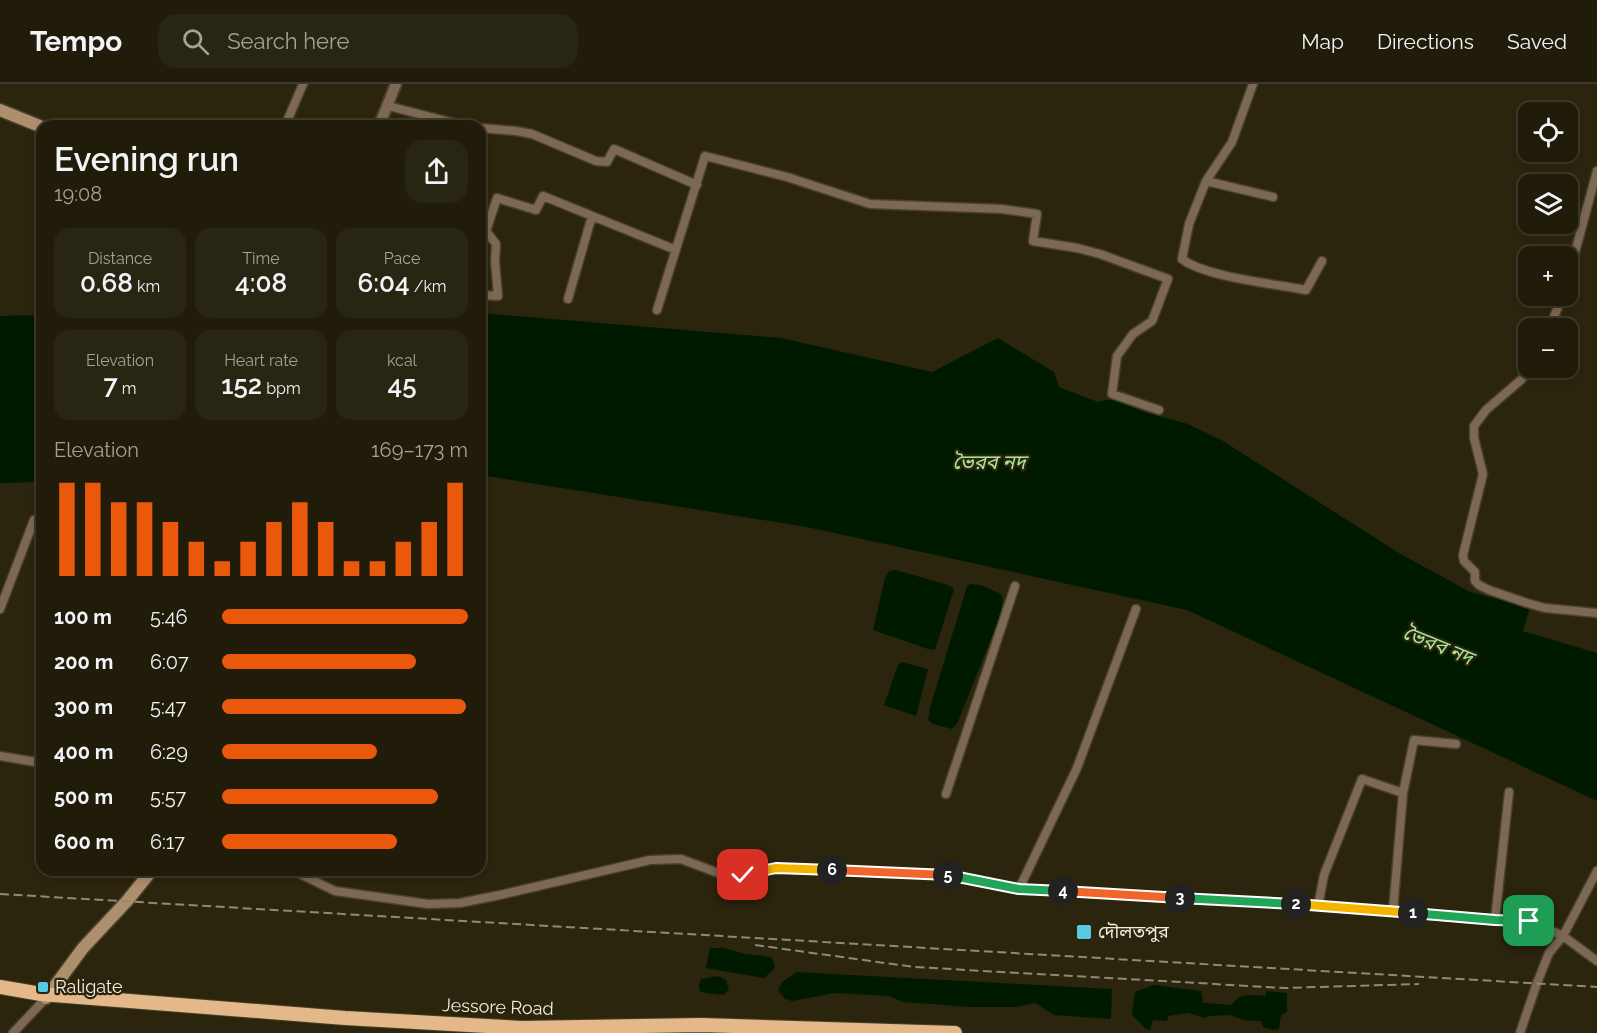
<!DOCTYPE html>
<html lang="en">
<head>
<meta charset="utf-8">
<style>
	body { margin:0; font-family:Raleway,"Noto Sans Bengali",sans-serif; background:#292513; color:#f1f3f6; height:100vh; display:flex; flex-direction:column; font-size:22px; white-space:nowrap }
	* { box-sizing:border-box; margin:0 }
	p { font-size:20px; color:#a2a19c }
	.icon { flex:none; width:33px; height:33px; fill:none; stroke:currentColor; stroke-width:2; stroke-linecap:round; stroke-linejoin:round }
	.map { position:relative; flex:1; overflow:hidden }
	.drawer { position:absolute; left:36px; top:36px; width:450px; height:756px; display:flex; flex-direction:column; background:#211c0a; border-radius:18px; box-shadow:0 3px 9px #0003,0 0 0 2px #3e3a2b }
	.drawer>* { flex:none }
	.fabs { position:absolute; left:1518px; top:18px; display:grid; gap:12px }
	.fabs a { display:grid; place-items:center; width:60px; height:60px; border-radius:12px; background:#211c0a; box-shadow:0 3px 9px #0003,0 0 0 2px #3e3a2b; font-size:30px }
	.pin { position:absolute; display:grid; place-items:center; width:51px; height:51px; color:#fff; margin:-26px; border-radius:12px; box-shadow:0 3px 9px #0006 }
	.km { position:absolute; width:30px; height:30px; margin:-15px; border-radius:50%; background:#222; color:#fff; font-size:16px; line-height:30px; text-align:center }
	.round { display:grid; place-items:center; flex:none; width:63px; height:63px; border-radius:18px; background:#292513 }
	.headline { display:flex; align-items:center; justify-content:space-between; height:102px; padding:0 18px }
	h1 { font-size:33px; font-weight:600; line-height:45px }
	.stats { display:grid; grid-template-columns:repeat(3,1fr); gap:9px; height:102px; padding:6px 18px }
	.stats div { display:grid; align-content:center; border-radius:15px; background:#292513; text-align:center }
	.stats b { font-size:26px; font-weight:600 }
	.stats small { font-size:16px; font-weight:400 }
	.stats p { font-size:16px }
	.chart { height:168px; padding:12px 18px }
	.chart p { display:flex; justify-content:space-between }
	.chart svg { width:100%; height:108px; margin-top:6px; stroke:#ea580c; stroke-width:6 }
	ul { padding:0 18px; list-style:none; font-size:20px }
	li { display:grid; grid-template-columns:96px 72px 1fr; align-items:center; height:45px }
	li i { height:15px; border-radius:8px; background:#ea580c }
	header { display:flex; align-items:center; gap:36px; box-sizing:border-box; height:84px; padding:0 30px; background:#211c0a; border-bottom:2px solid #3e3a2b }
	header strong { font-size:28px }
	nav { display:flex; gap:33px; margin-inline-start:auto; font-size:21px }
	.search { width:420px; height:54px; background:#292513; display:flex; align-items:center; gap:15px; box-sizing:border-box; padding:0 21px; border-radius:18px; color:#a2a19c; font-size:22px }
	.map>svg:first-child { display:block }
	.water { fill:#001a00 }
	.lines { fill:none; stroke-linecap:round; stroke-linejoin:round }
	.minor-casing { stroke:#48412a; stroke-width:11 }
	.tertiary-casing { stroke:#48412a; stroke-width:14 }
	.secondary-casing { stroke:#48412a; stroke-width:15 }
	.trunk-casing { stroke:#48412a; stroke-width:16 }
	.minor { stroke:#7c6854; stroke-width:8 }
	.tertiary { stroke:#7c6854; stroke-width:10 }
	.secondary { stroke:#ad8e6d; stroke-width:12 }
	.trunk { stroke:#e4b888; stroke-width:14 }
	.rail { stroke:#8f8976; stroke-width:2; stroke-dasharray:9 4.5; stroke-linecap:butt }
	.split-1-casing { stroke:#fff; stroke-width:12 }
	.split-2-casing { stroke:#fff; stroke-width:12 }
	.split-3-casing { stroke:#fff; stroke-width:12 }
	.split-4-casing { stroke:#fff; stroke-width:12 }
	.split-5-casing { stroke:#fff; stroke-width:12 }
	.split-6-casing { stroke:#fff; stroke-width:12 }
	.split-7-casing { stroke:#fff; stroke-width:12 }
	.split-1 { stroke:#22a559; stroke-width:8 }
	.split-2 { stroke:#f5b400; stroke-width:8 }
	.split-3 { stroke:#22a559; stroke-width:8 }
	.split-4 { stroke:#f0652b; stroke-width:8 }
	.split-5 { stroke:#22a559; stroke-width:8 }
	.split-6 { stroke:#f0652b; stroke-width:8 }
	.split-7 { stroke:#f5b400; stroke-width:8 }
	.poi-dot { fill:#55cae0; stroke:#2c250d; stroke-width:2 }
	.labels { text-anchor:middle; stroke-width:4.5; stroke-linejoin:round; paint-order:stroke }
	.poi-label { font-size:18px; fill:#f2eddf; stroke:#2c250d; text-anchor:start }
	.street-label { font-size:18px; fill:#f2eddf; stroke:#2c250d }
	.water-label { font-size:20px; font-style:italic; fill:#a8e69c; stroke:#2c250d }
</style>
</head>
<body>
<header>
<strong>Tempo</strong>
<div class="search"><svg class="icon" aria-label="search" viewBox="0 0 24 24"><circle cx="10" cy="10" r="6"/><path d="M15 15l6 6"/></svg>Search here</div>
<nav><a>Map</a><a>Directions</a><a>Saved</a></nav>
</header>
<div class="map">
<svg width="1597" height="949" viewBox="0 0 1597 949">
	<rect width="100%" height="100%" fill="#2c250d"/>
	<path class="water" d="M480,229L781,254L932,288L998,254L1054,288L1059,303L1098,318L1111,315L1147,329L1188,340L1223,357L1399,469L1470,508L1530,523L1523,547L1597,569V717L1187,526L807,443L480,391Z
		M42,231V398L0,399V232Z
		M896,486L948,501L954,505L935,566L928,565L873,546L885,494L889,487Z
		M971,500L981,501L1001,510L1003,516L999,535L957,640L952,645L933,640L928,636L930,624L967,502Z
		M902,578L928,585L916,632L884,621L898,581Z
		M724,864L745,870L772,873L775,884L764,894L706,884L710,864Z
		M797,888L1112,905L1111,935L1054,931L1035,919L1017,923H970L903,918L889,912L835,909L792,917L785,915L778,906L783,897Z
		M718,892L726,896L729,906L723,911L700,908L699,901L701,895Z
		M1154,901L1201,907L1203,919L1232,921C1239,908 1251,911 1265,912L1267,907L1287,909V928L1281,931L1279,945L1272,946L1263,943L1261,937L1244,936L1229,931L1209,932L1205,934L1188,929L1168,932L1167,937L1153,936L1150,946L1146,945L1132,931L1135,908Z"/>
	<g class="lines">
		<g class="minor-casing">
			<path id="minor" d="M1253,0L1232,58L1206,97L1189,140L1182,175C1205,193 1275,200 1306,206L1322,177
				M388,22L466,42
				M285,42L303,0
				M480,44L516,47L532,50L596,77L607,78L614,65L697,101
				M1206,97L1273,113
				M480,144L486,147L497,114L536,126L543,112L676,166
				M1568,194L1597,87
				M480,211L498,212L495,177L496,160L486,147
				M568,215L592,132
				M657,226L705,72L787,93L870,120L1002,125L1037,130L1033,157L1077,164L1100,170L1168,195L1152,237L1133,250L1117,272L1112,310L1159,326
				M1550,244L1562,212
				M1530,284L1522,295L1486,326L1474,342V354L1483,390L1463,471L1464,477L1475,488V497L1479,501L1489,506L1527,519L1545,524L1597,529
				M0,525L34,436
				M0,672L42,679
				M946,710L1015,502
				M292,786L335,807L428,820L460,819L500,811L650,776L681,775L721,790L743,791L776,784L951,791L1019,805L1318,822L1495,836L1529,837L1563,852L1597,877
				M1019,805L1077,684L1136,525
				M1318,822L1324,791L1362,695L1403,709
				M1393,827L1403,709L1414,656L1456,660
				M1495,836L1509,708
				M13,949L46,914
				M1520,949L1537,899L1549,869L1563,852L1597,787"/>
		</g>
		<g class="tertiary-casing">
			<path id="tertiary" d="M379,42L396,0"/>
		</g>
		<g class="secondary-casing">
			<path id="secondary" d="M0,26L42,43
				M46,914L83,864L127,817L152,786"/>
		</g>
		<g class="trunk-casing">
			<path id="trunk" d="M0,903L41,910L345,934L522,944L702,941L955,949"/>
		</g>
		<use href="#minor" class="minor"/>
		<use href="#tertiary" class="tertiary"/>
		<use href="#secondary" class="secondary"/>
		<use href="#trunk" class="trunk"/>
		<path class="rail" d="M0,810L1597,903
			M755,861L914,883L1285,904L1419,900"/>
	</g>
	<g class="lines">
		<g class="split-1-casing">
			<path id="split-1" d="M1413,829L1495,836L1529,837"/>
		</g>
		<g class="split-2-casing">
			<path id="split-2" d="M1296,820L1413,829"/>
		</g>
		<g class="split-3-casing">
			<path id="split-3" d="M1180,814L1296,820"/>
		</g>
		<g class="split-4-casing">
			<path id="split-4" d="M1063,807L1180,814"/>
		</g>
		<g class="split-5-casing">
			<path id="split-5" d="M948,791L1019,805L1063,807"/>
		</g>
		<g class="split-6-casing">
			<path id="split-6" d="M832,786L948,791"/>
		</g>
		<g class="split-7-casing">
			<path id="split-7" d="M743,791L776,784L832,786"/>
		</g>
		<use href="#split-1" class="split-1"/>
		<use href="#split-2" class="split-2"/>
		<use href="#split-3" class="split-3"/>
		<use href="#split-4" class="split-4"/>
		<use href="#split-5" class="split-5"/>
		<use href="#split-6" class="split-6"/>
		<use href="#split-7" class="split-7"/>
	</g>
	<g class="poi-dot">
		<rect x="1076" y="840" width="16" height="16" rx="3"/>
		<rect x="37" y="897" width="12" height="12" rx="3"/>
	</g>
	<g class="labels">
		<g class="poi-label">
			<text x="1098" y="854">দৌলতপুর</text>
			<text x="55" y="909">Raligate</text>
		</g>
		<g class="street-label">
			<text transform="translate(498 923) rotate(2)" y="6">Jessore Road</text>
		</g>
		<g class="water-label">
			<text x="989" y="385">ভৈরব নদ</text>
			<text transform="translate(1438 561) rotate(22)" y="7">ভৈরব নদ</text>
		</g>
	</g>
</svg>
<div class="fabs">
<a><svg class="icon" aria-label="locate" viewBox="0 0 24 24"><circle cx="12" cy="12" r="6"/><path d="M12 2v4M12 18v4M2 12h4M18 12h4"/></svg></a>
<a><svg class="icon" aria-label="layers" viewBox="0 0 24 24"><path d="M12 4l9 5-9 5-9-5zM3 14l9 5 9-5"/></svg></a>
<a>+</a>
<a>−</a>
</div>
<div class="pin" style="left:1529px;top:837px;background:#1e9e55"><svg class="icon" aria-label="arrive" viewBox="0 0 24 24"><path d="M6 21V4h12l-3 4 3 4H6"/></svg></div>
<div class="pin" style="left:743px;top:791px;background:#d93025"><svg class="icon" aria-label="check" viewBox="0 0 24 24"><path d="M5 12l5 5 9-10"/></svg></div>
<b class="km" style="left:1413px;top:829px">1</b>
<b class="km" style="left:1296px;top:820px">2</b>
<b class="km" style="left:1180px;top:814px">3</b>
<b class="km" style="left:1063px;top:807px">4</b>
<b class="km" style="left:948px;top:791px">5</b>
<b class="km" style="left:832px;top:786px">6</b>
<section class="drawer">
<div class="headline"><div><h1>Evening run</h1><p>19:08</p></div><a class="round"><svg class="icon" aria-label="share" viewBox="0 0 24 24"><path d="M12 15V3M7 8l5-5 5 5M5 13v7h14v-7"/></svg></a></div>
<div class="stats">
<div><p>Distance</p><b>0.68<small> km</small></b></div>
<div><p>Time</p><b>4:08</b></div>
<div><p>Pace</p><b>6:04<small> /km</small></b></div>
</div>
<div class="stats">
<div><p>Elevation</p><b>7<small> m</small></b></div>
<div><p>Heart rate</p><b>152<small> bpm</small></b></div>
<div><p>kcal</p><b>45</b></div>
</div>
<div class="chart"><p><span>Elevation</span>169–173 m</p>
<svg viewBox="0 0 160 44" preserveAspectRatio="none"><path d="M5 44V6M15 44V6M25 44V14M35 44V14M45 44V22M55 44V30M65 44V38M75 44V30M85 44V22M95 44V14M105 44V22M115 44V38M125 44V38M135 44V30M145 44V22M155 44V6"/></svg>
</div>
<ul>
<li><b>100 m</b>5:46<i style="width:100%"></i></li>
<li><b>200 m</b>6:07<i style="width:79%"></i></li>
<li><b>300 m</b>5:47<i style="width:99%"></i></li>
<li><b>400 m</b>6:29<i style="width:63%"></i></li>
<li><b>500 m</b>5:57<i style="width:88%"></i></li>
<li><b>600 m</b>6:17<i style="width:71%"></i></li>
</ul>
</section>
</div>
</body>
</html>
